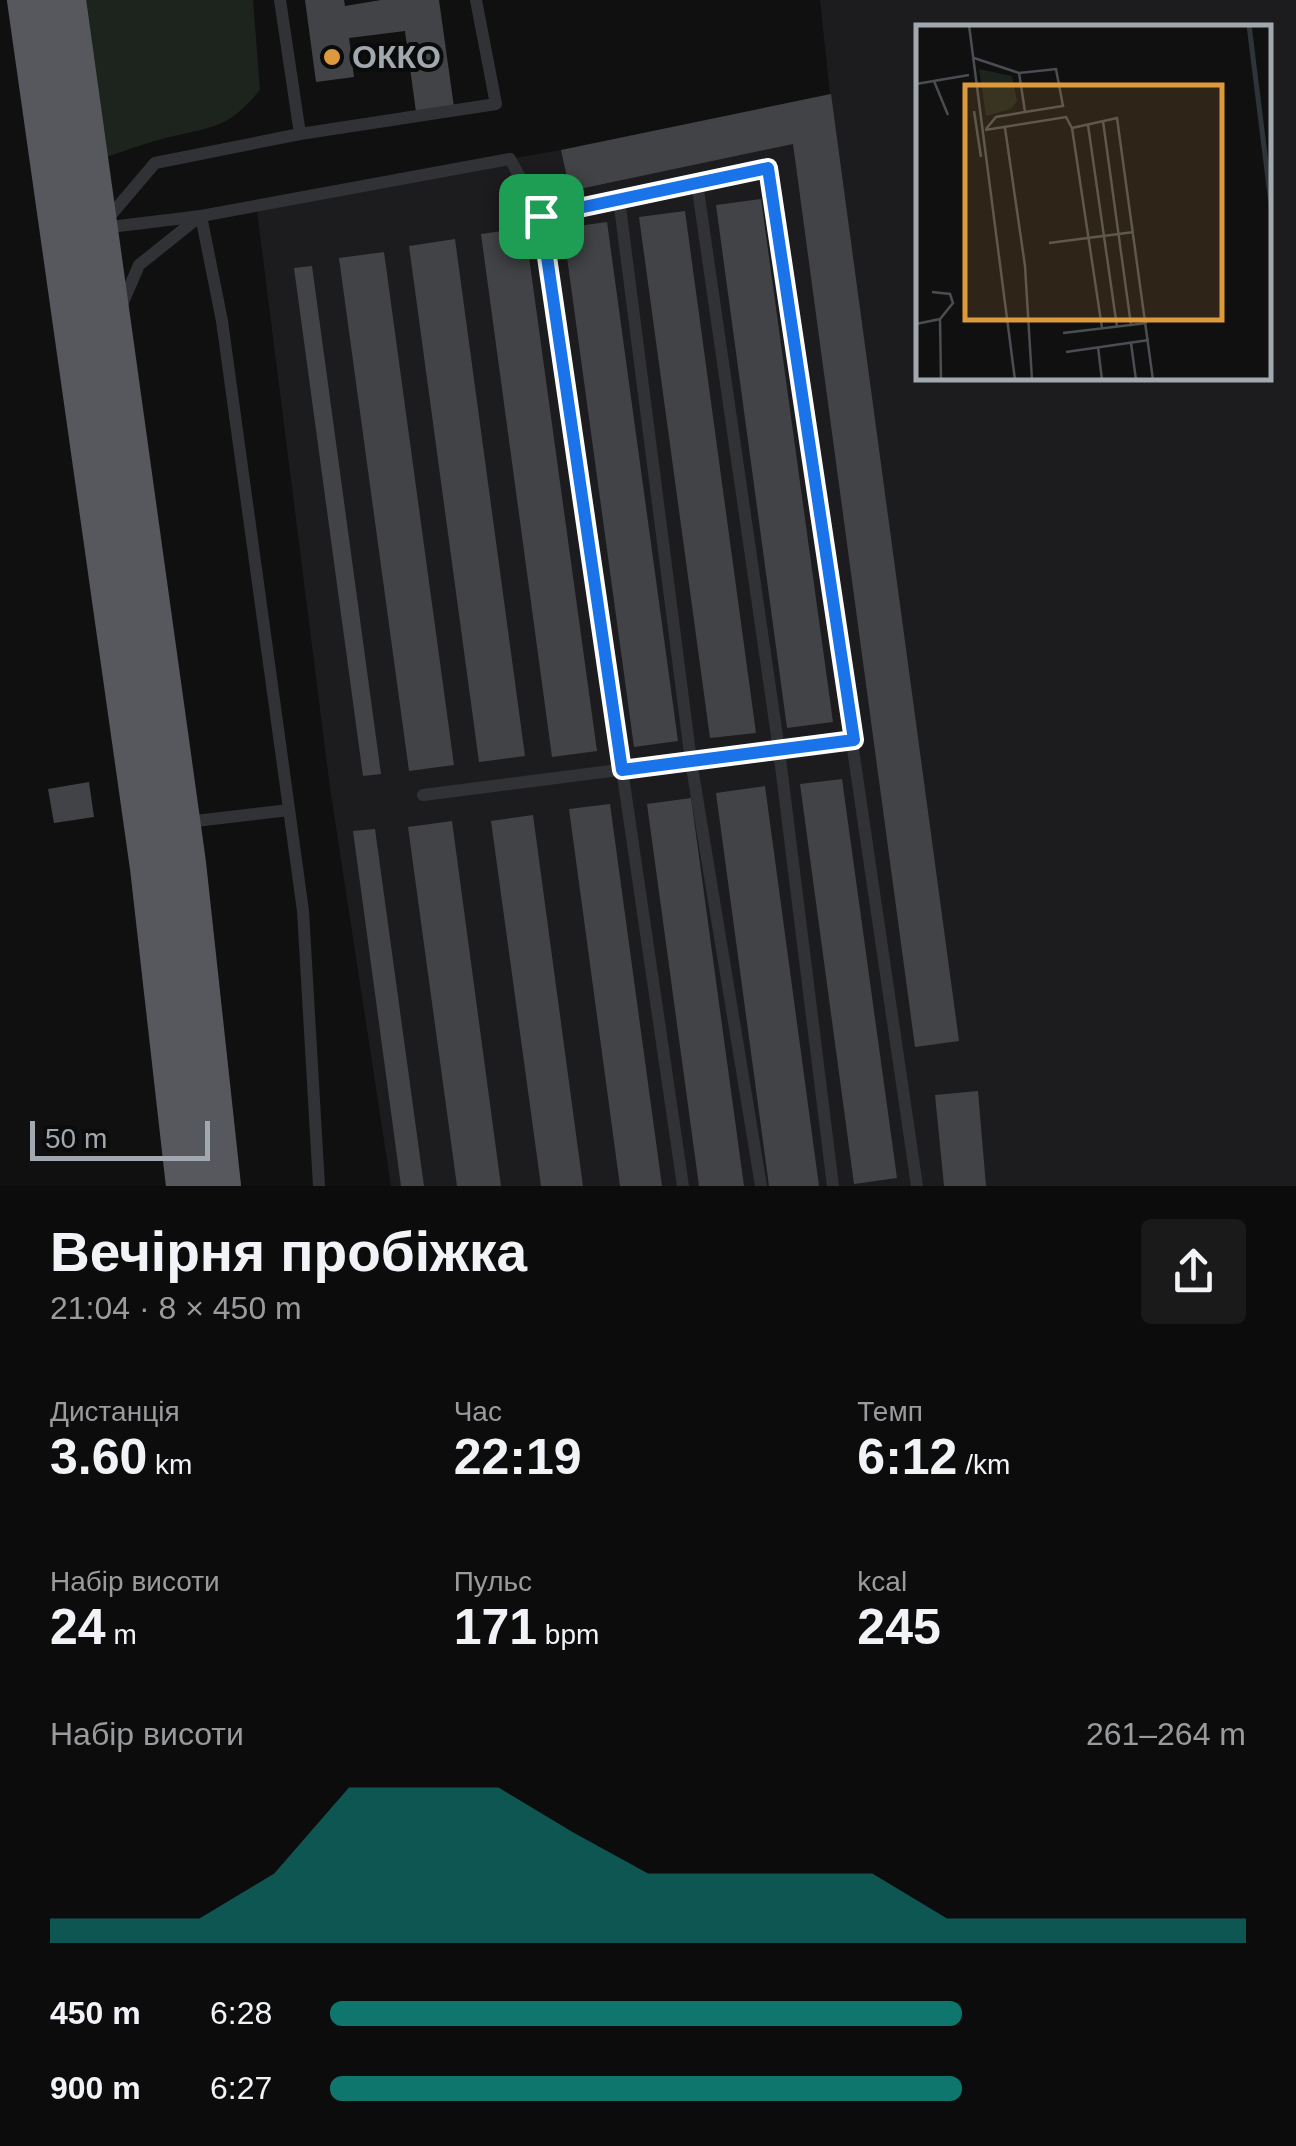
<!DOCTYPE html>
<html lang="uk">
<head>
<meta charset="utf-8">
<style>
	body { margin:0; font-family:Arial,sans-serif; background:#1a1a1b; color:#f1f3f6; height:100vh; display:flex; flex-direction:column; font-size:38px; white-space:nowrap }
	* { box-sizing:border-box; margin:0 }
	p { font-size:32px; color:#9a9b9d }
	.icon { flex:none; width:55px; height:55px; fill:none; stroke:currentColor; stroke-width:2; stroke-linecap:round; stroke-linejoin:round }
	.map { position:relative; height:1186px; overflow:hidden }
	.panel { display:flex; flex-direction:column; background:#0c0c0d; flex:1 }
	.panel>* { flex:none }
	.scale { position:absolute; left:30px; bottom:25px; width:180px; box-sizing:border-box; padding-left:10px; border:5px solid #a2a8b0; border-top:0; font-size:28px; line-height:35px; white-space:nowrap; color:#a2a8b0; -webkit-text-stroke:8px #0b0b0c; paint-order:stroke }
	.pin { position:absolute; display:grid; place-items:center; width:85px; height:85px; color:#fff; margin:-42px; border-radius:20px; box-shadow:0 5px 15px #0006 }
	.round { display:grid; place-items:center; flex:none; width:105px; height:105px; border-radius:10px; background:#1a1a1b }
	.head { display:flex; align-items:center; justify-content:space-between; height:170px; padding:0 50px }
	h1 { font-size:55px; font-weight:800; line-height:75px }
	.metrics { display:grid; grid-template-columns:repeat(3,1fr); gap:15px; height:170px; padding:10px 50px }
	.metrics div { display:grid; align-content:center }
	.metrics b { font-size:50px; font-weight:800 }
	.metrics small { font-size:28px; font-weight:400 }
	.metrics p { font-size:28px }
	.chart { height:280px; padding:20px 50px }
	.chart p { display:flex; justify-content:space-between }
	.chart svg { width:100%; height:180px; margin-top:10px; fill:#0f766e; opacity:.7 }
	ul { padding:0 50px; list-style:none; font-size:32px }
	li { display:grid; grid-template-columns:160px 120px 1fr; align-items:center; height:75px }
	li i { height:25px; border-radius:12px; background:#0f766e }
	.map>svg:first-child { display:block }
	.built { fill:#1c1c1e; fill-rule:evenodd }
	.green { fill:#1d231d }
	.building { fill:#414346 }
	.lines { fill:none; stroke-linecap:round; stroke-linejoin:round }
	.service { stroke:#313235; stroke-width:12 }
	.trunk { stroke:#56585d; stroke-width:40 }
	.route-casing { stroke:#fff; stroke-width:20 }
	.route { stroke:#1a73e8; stroke-width:12 }
	.poi-dot { fill:#dd9a3c; stroke:#0b0b0c; stroke-width:4 }
	.labels { text-anchor:middle; stroke-width:8; stroke-linejoin:round; paint-order:stroke }
	.poi-label { font-size:32px; font-weight:bold; fill:#a2a8b0; stroke:#0b0b0c; text-anchor:start }
	.inset-river { fill:none; stroke:#2d353a; stroke-width:5 }
	.inset-road { fill:none; stroke:#4a4d51; stroke-width:2.5 }
	.view { fill:#dd9a3c; fill-opacity:0.15; stroke:#dd9a3c; stroke-width:5 }
	.inset-edge { fill:none; stroke:#a2a8b0; stroke-width:5 }
</style>
</head>
<body>
<div class="map">
<svg width="1296" height="1186" viewBox="0 0 1296 1186">
	<rect width="100%" height="100%" fill="#101011"/>
	<path class="built" d="M820,0H1296V1186H391L330,788L256,203L561,150L830,94ZM918,28H1268V378H918Z"/>
	<path class="green" d="M81,0H253L260,90C230,126 218,126 174,136C151,141 128,150 106,157Z"/>
	<path class="building" d="M305,0H344L345,6L381,0H439L454,107L416,112L405,31L349,38L354,77L316,82Z
		M831,94L959,1041L915,1047L793,144L570,191L561,150Z
		M761,199L833,722L787,728L716,205Z
		M685,211L756,733L710,738L639,217Z
		M607,222L678,741L634,747L563,228Z
		M525,228L597,751L552,757L481,234Z
		M455,239L525,756L479,762L409,246Z
		M384,252L454,765L409,771L339,258Z
		M312,266L381,774L363,776L294,268Z
		M842,779L897,1178L854,1184L800,784Z
		M89,782L94,817L54,823L48,789Z
		M765,786L819,1186H769L716,793Z
		M691,798L744,1186H699L647,804Z
		M610,804L662,1186H620L569,809Z
		M533,815L583,1186H541L491,821Z
		M452,821L501,1186H457L408,827Z
		M375,829L424,1186H401L353,831Z
		M978,1091L986,1186H944L935,1095Z"/>
	<g class="lines">
		<path class="service" d="M300,134L496,104L476,0
			M697,183L779,750L833,1186
			M619,199L691,761L761,1186
			M201,216L222,321L303,911L319,1186
			M541,216L683,1186
			M104,223L155,163L300,134L280,0
			M102,228L201,216L510,159L541,216L768,169L917,1186
			M120,309L139,265L199,217
			M423,795L854,740
			M187,822L289,810"/>
		<path class="trunk" d="M27,0L150,868L186,1186
			M66,0L186,863L221,1186"/>
	</g>
	<g class="lines">
		<g class="route-casing">
			<path id="route" d="M768,168L854,740L622,770L541,216Z"/>
		</g>
		<use href="#route" class="route"/>
	</g>
	<circle class="poi-dot" cx="332" cy="57" r="10"/>
	<g class="labels">
		<g class="poi-label">
			<text x="352" y="68">ОККО</text>
		</g>
	</g>
	<g transform="translate(916 25)">
		<rect width="355" height="355" fill="#101011"/>
		<path d="M63,44L96,51L101,76L95,84L70,91Z" fill="#1d231d"/>
		<path class="inset-river" d="M333,0L355,178"/>
		<path class="inset-road" d="M53,0L99,355M58,33L103,48L106,67L109,87L80,92L70,104M103,48L140,44L147,81L109,87M18,56L32,90M0,59L53,50M58,86L65,132M187,96L215,300M172,100L201,302M89,103L109,241L116,355M156,103L186,303M69,105L150,92L156,103L201,93L237,355M133,218L218,207M24,294L25,355M0,299L24,294L37,278L34,269L16,267M147,308L231,298M215,318L220,355M182,322L186,355M150,327L233,315"/>
		<path class="view" d="M49,60H306V295H49Z"/>
		<rect width="355" height="355" class="inset-edge"/>
	</g>
</svg>
<div class="scale">50 m</div>
<div class="pin" style="left:541px;top:216px;background:#1e9e55"><svg class="icon" aria-label="arrive" viewBox="0 0 24 24"><path d="M6 21V4h12l-3 4 3 4H6"/></svg></div>
</div>
<section class="panel">
<div class="head"><div><h1>Вечірня пробіжка</h1><p>21:04 · 8 × 450 m</p></div><a class="round"><svg class="icon" aria-label="share" viewBox="0 0 24 24"><path d="M12 15V3M7 8l5-5 5 5M5 13v7h14v-7"/></svg></a></div>
<div class="metrics">
<div><p>Дистанція</p><b>3.60<small> km</small></b></div>
<div><p>Час</p><b>22:19</b></div>
<div><p>Темп</p><b>6:12<small> /km</small></b></div>
</div>
<div class="metrics">
<div><p>Набір висоти</p><b>24<small> m</small></b></div>
<div><p>Пульс</p><b>171<small> bpm</small></b></div>
<div><p>kcal</p><b>245</b></div>
</div>
<div class="chart"><p><span>Набір висоти</span>261–264 m</p>
<svg viewBox="0 0 160 44" preserveAspectRatio="none"><path d="M0 44V38L10 38L20 38L30 27L40 6L50 6L60 6L70 17L80 27L90 27L100 27L110 27L120 38L130 38L140 38L150 38L160 38V44z"/></svg>
</div>
<ul>
<li><b>450 m</b>6:28<i style="width:69%"></i></li>
<li><b>900 m</b>6:27<i style="width:69%"></i></li>
</ul>
</section>
</body>
</html>
